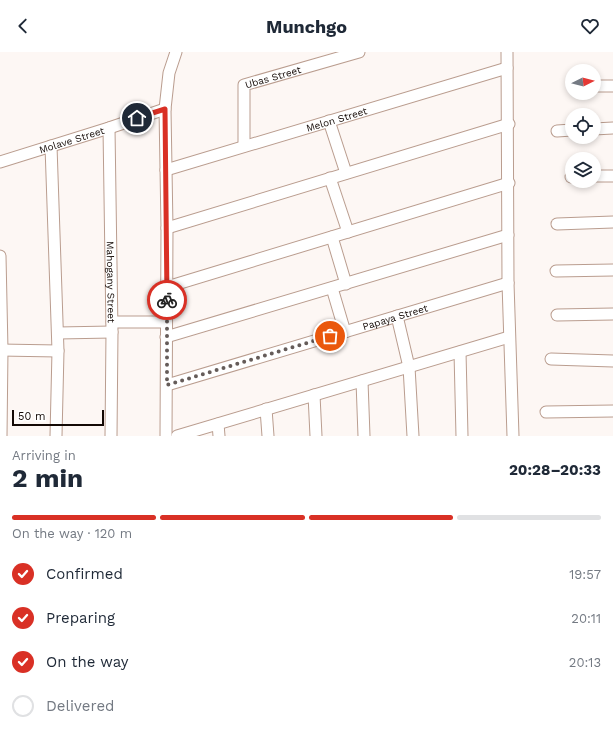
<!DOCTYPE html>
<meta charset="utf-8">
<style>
:root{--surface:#fff;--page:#f6f6f7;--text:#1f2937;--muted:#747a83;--line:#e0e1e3;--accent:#d93025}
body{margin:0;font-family:"Work Sans",sans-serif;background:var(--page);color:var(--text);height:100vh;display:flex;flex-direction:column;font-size:15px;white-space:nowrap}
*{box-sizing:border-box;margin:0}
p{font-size:13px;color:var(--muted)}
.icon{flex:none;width:22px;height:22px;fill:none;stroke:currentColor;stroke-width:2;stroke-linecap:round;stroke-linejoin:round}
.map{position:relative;height:384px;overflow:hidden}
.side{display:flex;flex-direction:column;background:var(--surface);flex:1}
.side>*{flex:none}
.needle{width:26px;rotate:84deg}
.fabs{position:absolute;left:565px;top:12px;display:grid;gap:8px}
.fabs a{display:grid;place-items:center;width:36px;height:36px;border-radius:50%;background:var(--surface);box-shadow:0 2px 6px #0003;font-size:20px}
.scale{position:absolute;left:12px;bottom:10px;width:92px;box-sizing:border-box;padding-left:4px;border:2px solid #130905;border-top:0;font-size:11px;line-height:14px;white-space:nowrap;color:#130905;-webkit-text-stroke:3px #fff;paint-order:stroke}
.pin{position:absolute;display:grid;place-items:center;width:34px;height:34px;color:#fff;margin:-17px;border:2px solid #fff;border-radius:50%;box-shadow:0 1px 4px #0007}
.courier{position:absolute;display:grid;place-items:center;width:40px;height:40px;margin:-20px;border:3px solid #d93025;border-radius:50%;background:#fff;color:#222;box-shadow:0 1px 5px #0007}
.overview em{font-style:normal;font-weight:700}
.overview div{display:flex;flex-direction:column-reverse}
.overview{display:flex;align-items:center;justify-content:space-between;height:68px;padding:0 12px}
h1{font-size:26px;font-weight:700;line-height:30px}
.bar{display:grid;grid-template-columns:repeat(4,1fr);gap:6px 4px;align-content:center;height:48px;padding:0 12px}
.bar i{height:5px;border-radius:3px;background:var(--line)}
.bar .on{background:var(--accent)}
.bar p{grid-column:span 4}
ol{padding:0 12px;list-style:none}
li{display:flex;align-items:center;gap:12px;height:44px}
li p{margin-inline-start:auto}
li .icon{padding:4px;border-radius:50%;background:var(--accent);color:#fff;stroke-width:4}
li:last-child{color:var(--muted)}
li i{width:22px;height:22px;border:2px solid var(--line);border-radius:50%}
header{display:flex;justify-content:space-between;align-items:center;height:52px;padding:0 12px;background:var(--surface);font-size:18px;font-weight:700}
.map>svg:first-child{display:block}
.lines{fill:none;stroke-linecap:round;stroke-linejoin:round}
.street-casing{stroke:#ba9d8f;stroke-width:13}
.street{stroke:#fff;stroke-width:11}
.done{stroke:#655c59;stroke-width:4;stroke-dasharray:0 7.2}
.route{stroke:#d93025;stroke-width:5}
.labels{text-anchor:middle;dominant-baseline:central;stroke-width:3.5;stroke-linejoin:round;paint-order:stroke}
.street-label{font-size:10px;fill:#130905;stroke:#fff}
</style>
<header><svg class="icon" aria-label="back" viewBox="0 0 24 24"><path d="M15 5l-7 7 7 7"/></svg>Munchgo<svg class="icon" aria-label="heart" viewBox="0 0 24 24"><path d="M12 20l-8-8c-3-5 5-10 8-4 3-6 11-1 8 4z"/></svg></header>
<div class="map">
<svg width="613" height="384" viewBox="0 0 613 384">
<rect width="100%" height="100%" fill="#fdf7f4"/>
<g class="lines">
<g class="street-casing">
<g id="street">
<path d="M 507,0 L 508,231 L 513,384"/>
<path d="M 594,34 L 613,34"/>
<path d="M 329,69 L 346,121"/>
<path id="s1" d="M 109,76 L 112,280 L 111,384"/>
<path d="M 594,77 L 613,76"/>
<path d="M 557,79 L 572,78"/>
<path d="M 51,94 L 58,299 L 56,384"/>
<path id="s2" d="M 244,94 L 244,33 L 359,0"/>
<path id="s3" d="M 0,110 L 109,76 L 165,57"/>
<path id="s4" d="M 166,118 L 507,16"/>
<path d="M 594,124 L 613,124"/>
<path d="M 571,125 L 572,125"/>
<path d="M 330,126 L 348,180"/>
<path d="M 557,172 L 613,170"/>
<path d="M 167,176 L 509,72"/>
<path d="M 332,185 L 346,232"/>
<path d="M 0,204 L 2,298 L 1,384"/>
<path d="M 556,219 L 613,218"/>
<path d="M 167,235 L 509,131"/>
<path d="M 332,236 L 345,280"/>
<path d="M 557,263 L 613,262"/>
<path d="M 397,264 L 409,315 L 413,384"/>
<path d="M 112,270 L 166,270"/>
<path d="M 58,281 L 112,280"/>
<path d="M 166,285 L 508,183"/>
<path d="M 0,298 L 58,299"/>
<path d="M 460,300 L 462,384"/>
<path d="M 551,307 L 613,309"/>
<path d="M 362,329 L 364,384"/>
<path id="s5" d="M 167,333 L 508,231"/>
<path d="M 314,343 L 316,384"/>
<path d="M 266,357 L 268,384"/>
<path d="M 546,360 L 613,359"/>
<path d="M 218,372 L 219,384"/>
<path d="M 166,384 L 167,176 L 165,57 L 169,21 L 176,0"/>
<path d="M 177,384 L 509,285"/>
</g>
</g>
<use href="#street" class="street"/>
</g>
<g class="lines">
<path class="done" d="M 167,248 L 167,333 L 330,284"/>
<path class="route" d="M 137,66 L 165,57 L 167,248"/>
</g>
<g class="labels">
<g class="street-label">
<text stroke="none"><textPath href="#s2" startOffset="91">Ubas Street</textPath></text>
<text stroke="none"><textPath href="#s4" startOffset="178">Melon Street</textPath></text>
<text stroke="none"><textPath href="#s3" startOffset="75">Molave Street</textPath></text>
<text stroke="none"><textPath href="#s1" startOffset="154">Mahogany Street</textPath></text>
<text stroke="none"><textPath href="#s5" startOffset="238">Papaya Street</textPath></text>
</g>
</g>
</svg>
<div class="fabs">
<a><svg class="needle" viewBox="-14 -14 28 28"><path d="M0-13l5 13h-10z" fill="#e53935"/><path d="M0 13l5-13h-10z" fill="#747a83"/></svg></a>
<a><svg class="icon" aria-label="locate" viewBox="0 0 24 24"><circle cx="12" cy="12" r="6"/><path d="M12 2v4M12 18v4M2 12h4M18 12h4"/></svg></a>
<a><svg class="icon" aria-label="layers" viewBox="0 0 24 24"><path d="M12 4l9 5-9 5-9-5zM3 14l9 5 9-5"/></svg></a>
</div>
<div class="scale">50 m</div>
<div class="pin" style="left:330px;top:284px;background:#ea580c"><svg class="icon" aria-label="bag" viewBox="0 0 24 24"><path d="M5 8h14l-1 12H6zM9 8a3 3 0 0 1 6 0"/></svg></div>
<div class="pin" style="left:137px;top:66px;background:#1f2937"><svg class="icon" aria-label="home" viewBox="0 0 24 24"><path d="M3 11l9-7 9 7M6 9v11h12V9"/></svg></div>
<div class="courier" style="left:167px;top:248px"><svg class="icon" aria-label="bike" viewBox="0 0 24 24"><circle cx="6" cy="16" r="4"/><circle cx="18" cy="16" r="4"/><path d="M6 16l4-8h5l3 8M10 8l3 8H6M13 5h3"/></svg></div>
</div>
<section class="side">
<div class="overview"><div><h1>2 min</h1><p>Arriving in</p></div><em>20:28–20:33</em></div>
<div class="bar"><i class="on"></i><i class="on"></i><i class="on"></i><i></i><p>On the way · 120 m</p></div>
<ol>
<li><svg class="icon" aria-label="check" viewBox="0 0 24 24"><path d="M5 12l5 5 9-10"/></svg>Confirmed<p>19:57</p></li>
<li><svg class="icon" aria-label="check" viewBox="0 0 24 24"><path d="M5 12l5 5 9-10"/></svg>Preparing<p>20:11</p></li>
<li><svg class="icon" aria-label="check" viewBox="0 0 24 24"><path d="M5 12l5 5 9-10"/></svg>On the way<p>20:13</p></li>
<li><i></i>Delivered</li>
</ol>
</section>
